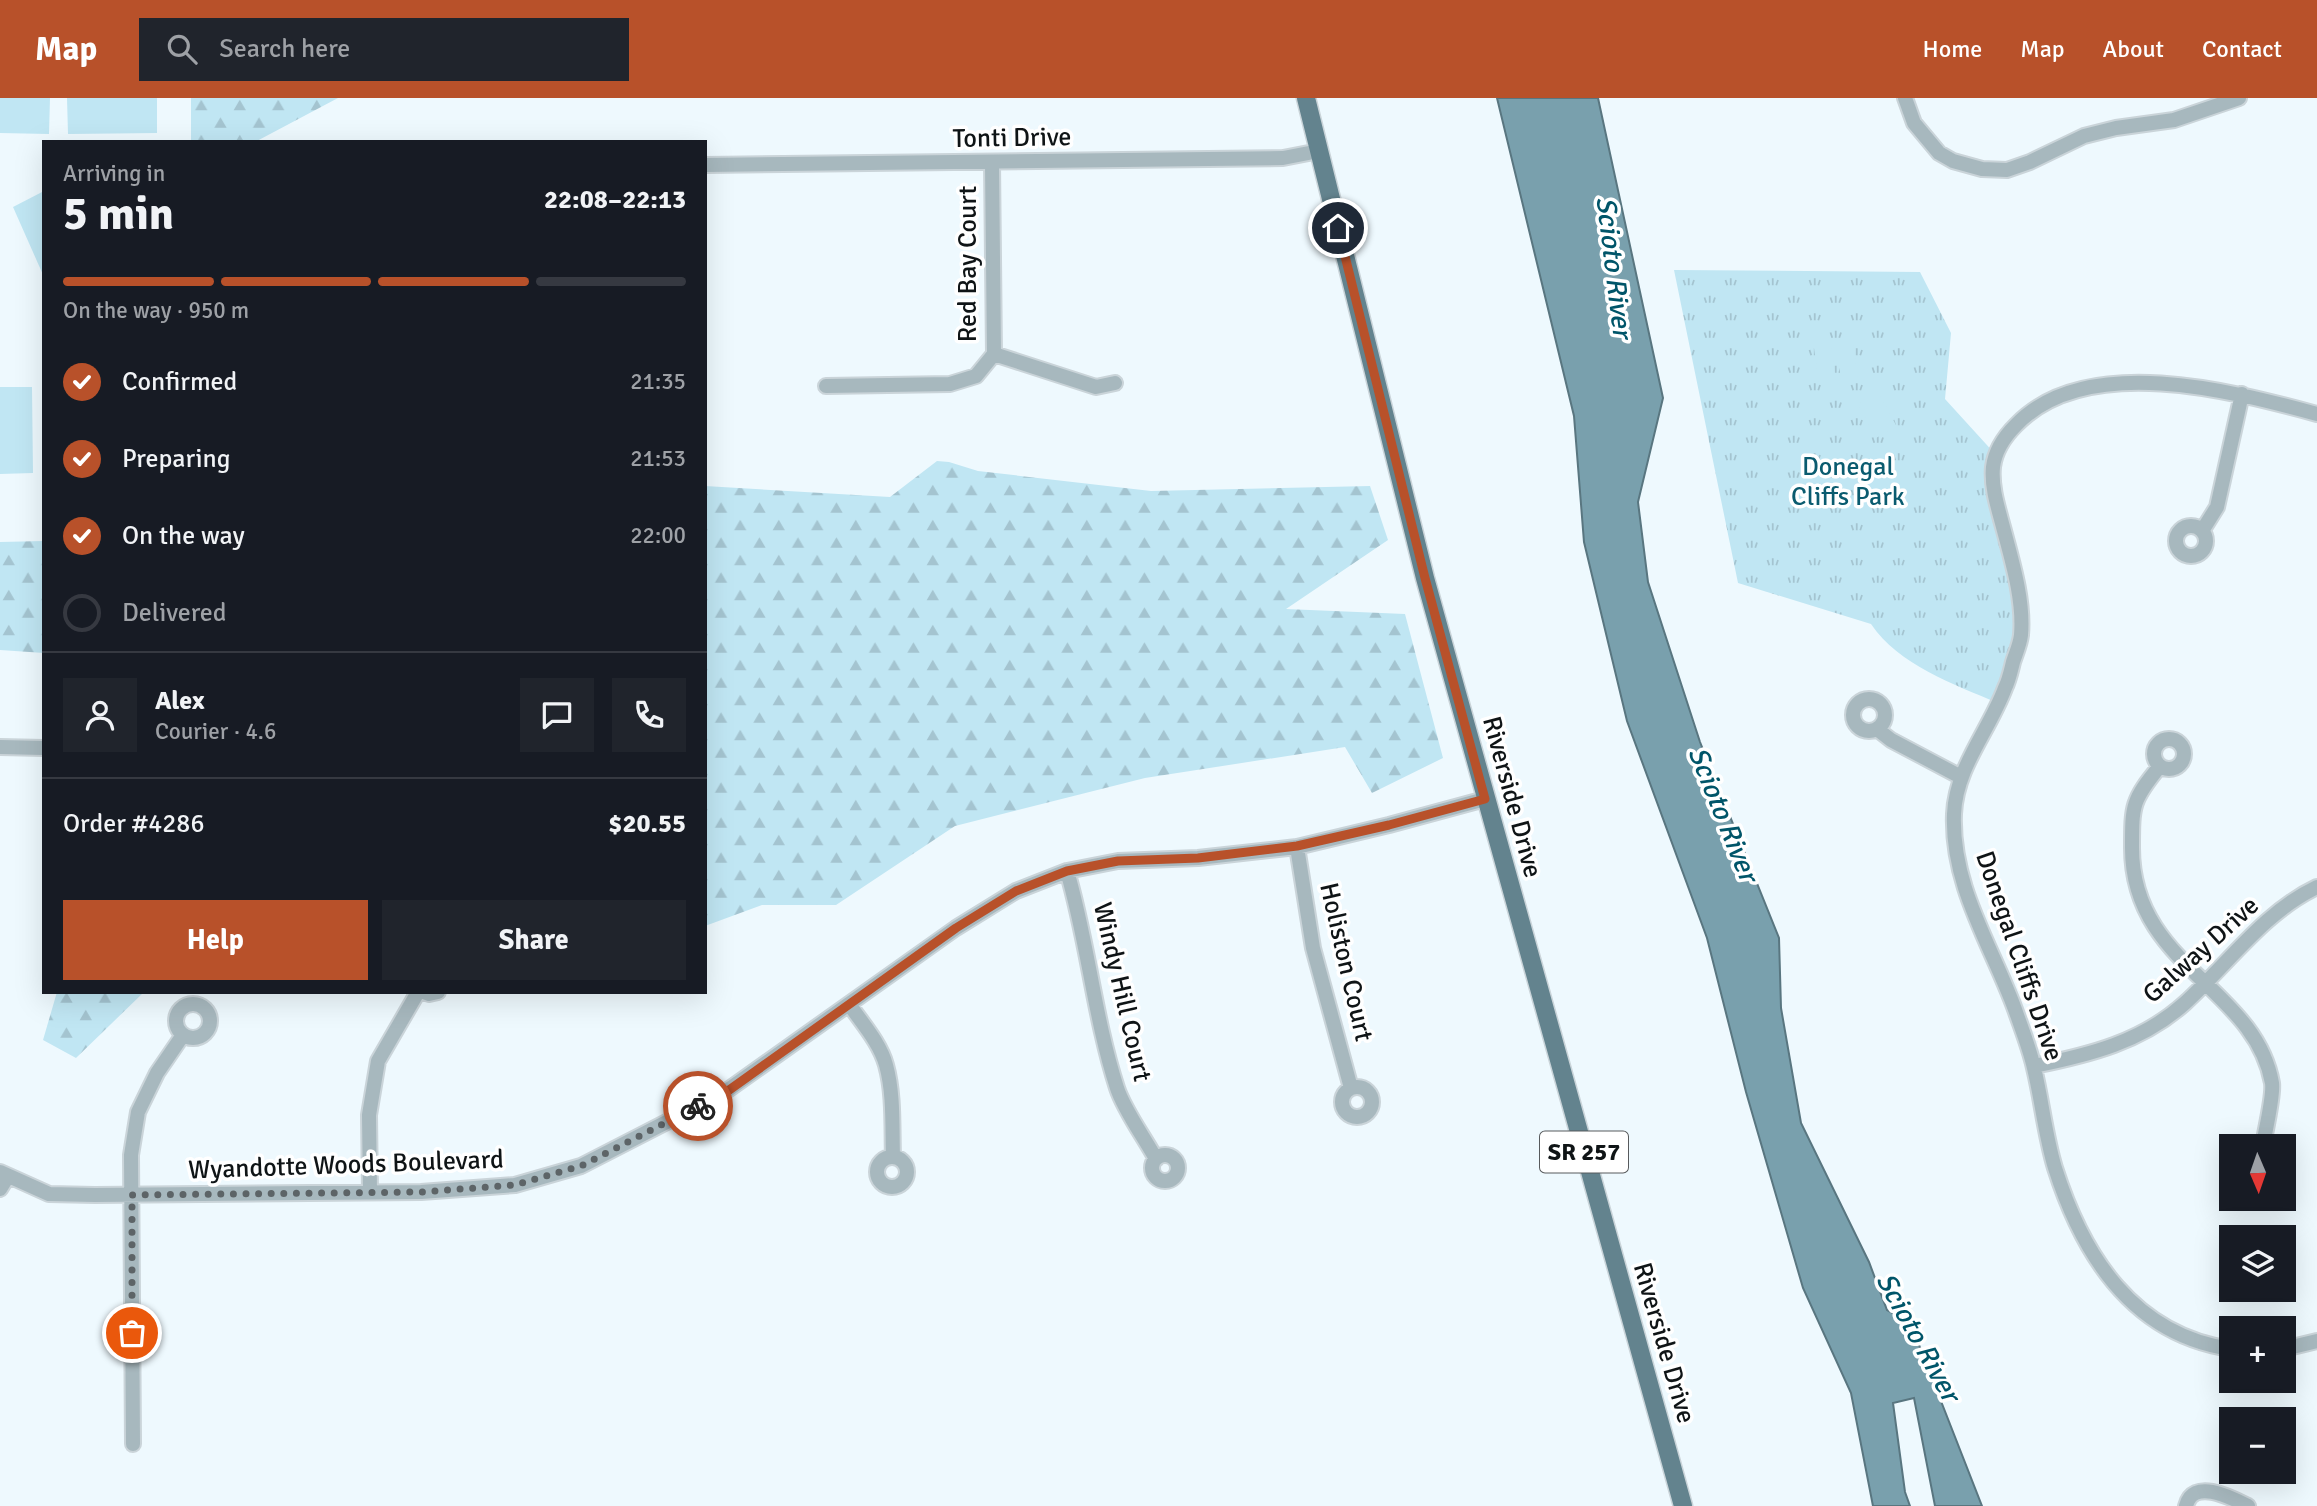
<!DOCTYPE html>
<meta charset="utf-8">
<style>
:root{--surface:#171b24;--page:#20242c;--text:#f1f3f6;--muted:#9ea1a6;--line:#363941;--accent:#b8512a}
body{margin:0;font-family:Signika,sans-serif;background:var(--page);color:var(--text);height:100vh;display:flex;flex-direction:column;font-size:26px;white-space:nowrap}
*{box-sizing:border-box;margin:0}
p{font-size:23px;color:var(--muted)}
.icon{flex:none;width:38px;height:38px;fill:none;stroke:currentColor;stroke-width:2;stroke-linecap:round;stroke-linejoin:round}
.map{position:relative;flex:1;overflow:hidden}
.details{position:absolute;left:42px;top:42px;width:665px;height:854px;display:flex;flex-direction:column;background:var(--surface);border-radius:0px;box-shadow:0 7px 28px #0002}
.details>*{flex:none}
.needle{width:46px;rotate:178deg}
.tools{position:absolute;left:2219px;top:1036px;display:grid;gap:14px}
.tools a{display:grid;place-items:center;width:77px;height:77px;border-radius:0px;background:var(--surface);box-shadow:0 7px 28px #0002;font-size:35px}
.pin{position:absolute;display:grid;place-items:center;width:60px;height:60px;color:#fff;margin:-30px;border:4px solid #fff;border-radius:50%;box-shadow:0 2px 7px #0007}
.courier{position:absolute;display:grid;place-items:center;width:70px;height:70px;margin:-35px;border:5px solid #b8512a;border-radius:50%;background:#fff;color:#222;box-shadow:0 2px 9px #0007}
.summary em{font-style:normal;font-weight:800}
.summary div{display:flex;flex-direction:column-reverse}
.summary{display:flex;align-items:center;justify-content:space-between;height:119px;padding:0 21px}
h1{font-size:46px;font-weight:800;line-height:52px}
.bar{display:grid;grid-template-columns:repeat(4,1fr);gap:10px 7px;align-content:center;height:84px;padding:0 21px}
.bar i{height:9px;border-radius:5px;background:var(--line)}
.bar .on{background:var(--accent)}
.bar p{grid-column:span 4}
.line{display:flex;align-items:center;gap:18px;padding:0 21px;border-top:2px solid var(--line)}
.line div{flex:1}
.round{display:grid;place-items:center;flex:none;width:74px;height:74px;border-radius:0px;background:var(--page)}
ol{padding:0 21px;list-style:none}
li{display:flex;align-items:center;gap:21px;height:77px}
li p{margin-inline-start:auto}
li .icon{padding:7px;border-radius:50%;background:var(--accent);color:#fff;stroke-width:4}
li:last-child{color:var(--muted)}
li i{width:38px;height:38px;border:4px solid var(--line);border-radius:50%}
.button{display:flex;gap:14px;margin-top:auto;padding:14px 21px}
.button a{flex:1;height:80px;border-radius:0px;background:var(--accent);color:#fff;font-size:28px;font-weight:800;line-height:80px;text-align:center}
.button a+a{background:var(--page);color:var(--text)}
header{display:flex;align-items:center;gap:42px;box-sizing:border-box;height:98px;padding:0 35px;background:var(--accent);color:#fff}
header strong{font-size:33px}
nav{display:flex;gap:38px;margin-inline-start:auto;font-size:24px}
.search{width:490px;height:63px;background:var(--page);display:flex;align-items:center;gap:18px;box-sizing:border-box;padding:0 24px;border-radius:0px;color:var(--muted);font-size:26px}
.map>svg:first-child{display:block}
.grass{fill:url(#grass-tufts)}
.forest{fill:url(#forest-firs)}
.pitch{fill:#c0e6f3}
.water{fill:#79a0ad;stroke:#597680;stroke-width:2}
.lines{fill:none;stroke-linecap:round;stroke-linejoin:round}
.minor-casing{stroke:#cad4d9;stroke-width:18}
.major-casing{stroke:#cad4d9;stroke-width:21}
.minor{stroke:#a7b8be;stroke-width:14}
.major{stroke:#63838e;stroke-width:18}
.done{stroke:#5d6467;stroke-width:7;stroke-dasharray:0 12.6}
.route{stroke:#b8512a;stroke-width:9}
.labels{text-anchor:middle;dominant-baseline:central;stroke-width:7;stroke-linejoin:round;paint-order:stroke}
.shield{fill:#fff;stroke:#575a5c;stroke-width:2}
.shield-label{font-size:24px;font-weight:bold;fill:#0f1416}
.street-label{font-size:26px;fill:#0f1416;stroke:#fff}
.park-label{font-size:26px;fill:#0a5b6f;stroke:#fff}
.water-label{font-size:28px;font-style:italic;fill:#005569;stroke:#fff}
</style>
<header>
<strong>Map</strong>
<div class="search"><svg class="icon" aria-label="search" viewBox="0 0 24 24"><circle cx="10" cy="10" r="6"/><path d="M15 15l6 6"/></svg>Search here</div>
<nav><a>Home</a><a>Map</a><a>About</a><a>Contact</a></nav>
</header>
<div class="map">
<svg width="2317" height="1408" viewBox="0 0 2317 1408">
<defs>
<pattern id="grass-tufts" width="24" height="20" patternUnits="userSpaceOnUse" patternTransform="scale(1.75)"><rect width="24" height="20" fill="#c0e6f3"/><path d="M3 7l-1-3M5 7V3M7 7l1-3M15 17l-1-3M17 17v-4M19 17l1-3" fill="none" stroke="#a4c4d0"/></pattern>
<pattern id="forest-firs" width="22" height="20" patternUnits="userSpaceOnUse" patternTransform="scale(1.75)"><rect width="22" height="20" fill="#c0e6f3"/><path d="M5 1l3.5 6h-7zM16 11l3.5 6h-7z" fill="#a4c4d0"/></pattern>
</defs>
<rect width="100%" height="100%" fill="#eef9fe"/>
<path class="grass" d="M 1674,172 L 1920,174 L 1951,235 L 1945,301 L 1996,357 L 1995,361 L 2021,538 L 1998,605 C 1953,586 1899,567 1871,526 L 1738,485 Z"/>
<path class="forest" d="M 191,0 L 338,0 L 255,44 L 191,44 Z
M 937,363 L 949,364 L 978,373 L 1151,393 L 1370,388 L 1388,442 L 1286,511 L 1405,516 L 1443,660 L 1372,695 L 1345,649 L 1145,680 L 955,728 L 836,807 L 762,807 L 705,828 L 705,388 L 890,399 Z
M 44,443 L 44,555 L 0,552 L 0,444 Z
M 57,894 L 144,894 L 76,960 L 43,942 Z"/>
<path class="pitch" d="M 0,0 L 50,0 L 49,36 L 0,35 Z
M 67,0 L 157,0 L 157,35 L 68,36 Z
M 44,93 L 44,179 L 13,109 Z
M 1853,245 L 1858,281 L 1841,283 L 1837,247 Z
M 1831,248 L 1836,284 L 1819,286 L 1814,250 Z
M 0,289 L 32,289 L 33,375 L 0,376 Z
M 1879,295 L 1897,329 L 1876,340 L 1858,306 Z"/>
<path class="water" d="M 1497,0 L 1598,0 L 1663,300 L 1638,404 L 1648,484 L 1700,644 L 1779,840 L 1781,910 L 1801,1025 L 1869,1164 L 1887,1212 L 1910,1224 L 1982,1408 L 1935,1408 L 1914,1300 L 1893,1305 L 1905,1394 L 1910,1408 L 1873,1408 L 1851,1295 L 1803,1190 L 1746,994 L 1707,840 L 1627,623 L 1584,444 L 1574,318 Z"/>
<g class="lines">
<g class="minor-casing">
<path id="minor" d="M 1905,0 L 1914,25 L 1939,55 L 1953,63 L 1982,71 L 2007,72 L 2030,64 L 2084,38 L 2116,30 L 2174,22 L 2239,0
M 705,67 L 1283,60 L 1319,53
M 994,256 L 1096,289 L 1115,285
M 826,288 L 950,286 L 976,278 L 994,256 L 992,65
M2176 443a15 15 0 1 1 30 0a15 15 0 1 1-30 0Z
M 2202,433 L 2217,409 L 2242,296
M1853 617a16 16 0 1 1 32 0a16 16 0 1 1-32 0Z
M 1877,631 L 1891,642 L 1961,679
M2154 656a15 15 0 1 1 30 0a15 15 0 1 1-30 0Z
M 0,649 L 44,650
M 2160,668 C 2132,702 2132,707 2132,750 C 2132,868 2255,889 2272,985 C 2274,998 2265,1033 2263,1048
M 1297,749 L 1313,850 L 1351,990
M 1067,773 C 1088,844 1094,919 1117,990 C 1124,1012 1144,1039 1156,1061
M 424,894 L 429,896 L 438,894
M 849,906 C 862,925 880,945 886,967 C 894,996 892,1029 893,1059
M176 923a17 17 0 1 1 34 0a17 17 0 1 1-34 0Z
M 2034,968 C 2089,957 2142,944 2185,905 C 2228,866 2264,814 2317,789
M1342 1004a15 15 0 1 1 30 0a15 15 0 1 1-30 0Z
M1152 1070a13 13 0 1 1 26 0a13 13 0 1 1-26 0Z
M877 1074a15 15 0 1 1 30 0a15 15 0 1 1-30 0Z
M 0,1074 L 49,1096 L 95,1097 L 421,1094 L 515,1087 L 581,1068 L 725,994 L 956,830 L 1016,793 L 1067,773 L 1118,763 L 1198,760 L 1297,749 L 1389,727 L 1485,701
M 0,1091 L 8,1078
M 370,1094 L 369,1017 L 378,963 L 418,894
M 2231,1251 C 2133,1237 2083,1158 2055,1070 C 2045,1037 2042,1003 2034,970 C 2030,952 2023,934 2017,917 C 1994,851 1951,790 1954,716 C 1956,669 1989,633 2005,590 C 2009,582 2011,572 2013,564 C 2016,555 2020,546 2021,537 C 2024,502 2012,463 2003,429 C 1998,410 1991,389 1993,369 C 1995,353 2005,338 2016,327 C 2086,254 2232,293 2317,316
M 2284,1251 L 2317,1243
M 133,1346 L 131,1057 L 138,1014 L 157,975 L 183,937
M 2186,1408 C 2193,1379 2232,1400 2248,1408"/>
</g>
<g class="major-casing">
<path id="major" d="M 1306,0 L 1425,480 L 1683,1408"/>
</g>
<use href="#minor" class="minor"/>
<use href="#major" class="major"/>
</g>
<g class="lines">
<path class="done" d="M 132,1235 L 132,1097 L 421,1094 L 515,1087 L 581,1068 L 698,1008"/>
<path class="route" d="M 698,1008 L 725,995 L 956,830 L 1016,793 L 1067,773 L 1118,763 L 1198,760 L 1297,748 L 1389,727 L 1485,701 L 1425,480 L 1338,130"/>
</g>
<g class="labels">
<rect class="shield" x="1540" y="1033.5" width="88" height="41" rx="5"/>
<g class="shield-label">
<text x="1584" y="1054">SR 257</text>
</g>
<g class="street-label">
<text transform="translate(1012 40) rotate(-1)">Tonti Drive</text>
<text transform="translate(968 166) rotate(-90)">Red Bay Court</text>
<text transform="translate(1512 699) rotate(75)">Riverside Drive</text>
<text transform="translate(2201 852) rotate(-42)">Galway Drive</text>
<text transform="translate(2019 858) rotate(71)">Donegal Cliffs Drive</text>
<text transform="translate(1346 864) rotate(77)">Holiston Court</text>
<text transform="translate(1122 894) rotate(77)">Windy Hill Court</text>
<text transform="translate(346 1067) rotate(-2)">Wyandotte Woods Boulevard</text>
<text transform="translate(1664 1245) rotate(74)">Riverside Drive</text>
</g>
<g class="park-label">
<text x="1848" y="369">Donegal<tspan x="1848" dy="30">Cliffs Park</tspan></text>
</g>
<g class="water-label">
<text transform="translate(1614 169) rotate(83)">Scioto River</text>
<text transform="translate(1723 716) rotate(68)">Scioto River</text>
<text transform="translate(1918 1239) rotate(61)">Scioto River</text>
</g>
</g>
</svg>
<div class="tools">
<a><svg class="needle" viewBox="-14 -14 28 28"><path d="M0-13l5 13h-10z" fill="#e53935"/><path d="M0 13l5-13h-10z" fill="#9ea1a6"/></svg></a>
<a><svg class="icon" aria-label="layers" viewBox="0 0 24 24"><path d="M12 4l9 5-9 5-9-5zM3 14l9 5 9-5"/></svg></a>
<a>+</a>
<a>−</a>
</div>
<div class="pin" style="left:132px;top:1235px;background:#ea580c"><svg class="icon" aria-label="bag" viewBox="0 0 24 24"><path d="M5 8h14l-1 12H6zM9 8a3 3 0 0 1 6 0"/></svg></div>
<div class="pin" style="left:1338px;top:130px;background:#1f2937"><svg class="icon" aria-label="home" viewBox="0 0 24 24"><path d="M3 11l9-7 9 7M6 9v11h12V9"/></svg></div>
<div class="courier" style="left:698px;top:1008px"><svg class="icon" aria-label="bike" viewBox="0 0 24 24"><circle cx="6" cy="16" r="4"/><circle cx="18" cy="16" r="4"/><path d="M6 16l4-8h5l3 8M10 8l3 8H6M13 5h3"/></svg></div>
<section class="details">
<div class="summary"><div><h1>5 min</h1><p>Arriving in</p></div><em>22:08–22:13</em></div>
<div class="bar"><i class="on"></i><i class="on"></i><i class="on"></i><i></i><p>On the way · 950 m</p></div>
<ol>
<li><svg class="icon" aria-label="check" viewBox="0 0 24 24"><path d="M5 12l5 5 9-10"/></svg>Confirmed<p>21:35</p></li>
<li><svg class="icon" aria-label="check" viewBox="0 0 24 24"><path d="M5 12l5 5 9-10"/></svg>Preparing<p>21:53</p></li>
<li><svg class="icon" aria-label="check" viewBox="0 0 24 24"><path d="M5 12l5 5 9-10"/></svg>On the way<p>22:00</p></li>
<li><i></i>Delivered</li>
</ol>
<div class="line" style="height:126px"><a class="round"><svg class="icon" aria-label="person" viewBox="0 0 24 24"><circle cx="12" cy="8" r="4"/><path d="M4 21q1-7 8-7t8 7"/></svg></a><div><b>Alex</b><p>Courier · 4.6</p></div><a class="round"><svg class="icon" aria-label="chat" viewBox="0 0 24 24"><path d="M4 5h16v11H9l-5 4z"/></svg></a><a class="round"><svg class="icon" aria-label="phone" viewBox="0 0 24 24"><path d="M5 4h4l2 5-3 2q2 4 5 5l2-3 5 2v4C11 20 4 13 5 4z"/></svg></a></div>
<div class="line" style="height:91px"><div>Order #4286</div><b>$20.55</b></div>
<div class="button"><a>Help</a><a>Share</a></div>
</section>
</div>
